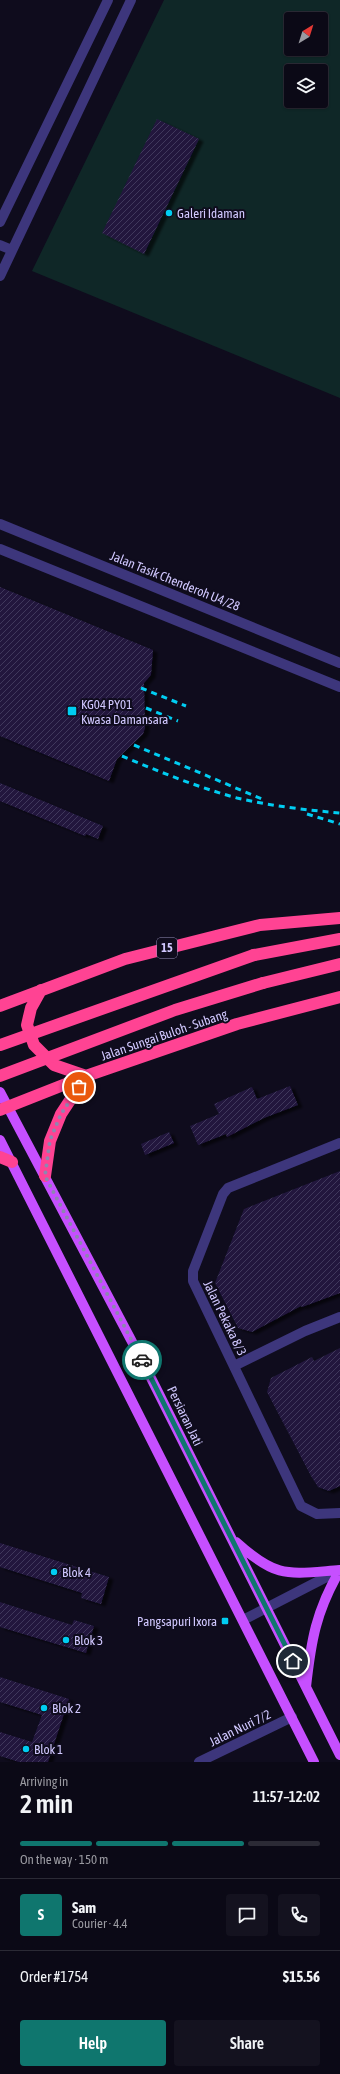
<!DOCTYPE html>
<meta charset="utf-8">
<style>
:root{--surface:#0b0916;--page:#14121f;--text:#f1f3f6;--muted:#9a9aa1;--line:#2b2a35;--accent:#0f766e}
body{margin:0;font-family:"Asap Condensed",sans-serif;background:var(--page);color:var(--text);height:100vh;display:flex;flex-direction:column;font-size:15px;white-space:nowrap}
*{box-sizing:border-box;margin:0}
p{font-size:13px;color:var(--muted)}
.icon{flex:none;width:22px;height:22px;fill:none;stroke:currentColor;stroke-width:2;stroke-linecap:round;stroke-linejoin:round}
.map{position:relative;height:1762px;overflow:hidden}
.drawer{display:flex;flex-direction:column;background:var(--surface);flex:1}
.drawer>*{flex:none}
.needle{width:26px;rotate:38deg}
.fabs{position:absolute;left:284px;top:12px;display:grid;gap:8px}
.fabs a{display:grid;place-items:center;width:44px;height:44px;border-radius:4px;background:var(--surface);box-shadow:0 1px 3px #0004,0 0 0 1px var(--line);font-size:20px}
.pin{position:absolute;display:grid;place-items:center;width:34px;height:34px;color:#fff;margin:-17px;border:2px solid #fff;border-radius:50%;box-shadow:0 1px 4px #0007}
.courier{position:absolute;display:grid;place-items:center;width:40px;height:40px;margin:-20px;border:3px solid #0f766e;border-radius:50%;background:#fff;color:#222;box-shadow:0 1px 5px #0007}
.head em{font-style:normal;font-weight:600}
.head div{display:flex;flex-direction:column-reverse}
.head{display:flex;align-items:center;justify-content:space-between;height:68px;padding:0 20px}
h1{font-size:26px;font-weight:600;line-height:30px}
.bar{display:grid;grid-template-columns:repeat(4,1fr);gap:6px 4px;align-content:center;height:48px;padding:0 20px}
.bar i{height:5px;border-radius:3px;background:var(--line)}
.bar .active{background:var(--accent)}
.bar p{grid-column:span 4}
.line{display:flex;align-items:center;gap:10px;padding:0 20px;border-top:1px solid var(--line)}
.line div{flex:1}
.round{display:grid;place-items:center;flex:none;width:42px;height:42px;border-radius:4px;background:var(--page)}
.primary-button{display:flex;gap:8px;margin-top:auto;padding:8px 20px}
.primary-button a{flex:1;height:46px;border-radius:4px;background:var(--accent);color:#fff;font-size:16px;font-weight:600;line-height:46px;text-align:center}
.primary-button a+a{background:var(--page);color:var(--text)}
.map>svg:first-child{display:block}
.green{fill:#0f2727;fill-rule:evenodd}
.building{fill:url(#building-hatch);filter:url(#shadow)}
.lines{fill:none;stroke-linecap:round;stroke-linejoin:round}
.minor{stroke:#3d367c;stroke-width:10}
.major{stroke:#c64fff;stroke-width:10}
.highway{stroke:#ff4393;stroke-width:12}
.rail{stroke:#00cdf2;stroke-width:3;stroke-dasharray:6 5;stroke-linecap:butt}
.highway-bridge{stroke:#ff4393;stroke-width:12}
.done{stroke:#8d86b0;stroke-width:4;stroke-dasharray:0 7.2}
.route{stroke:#0f766e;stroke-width:5}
.poi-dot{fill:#00cdf2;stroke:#0f0c1d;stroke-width:1.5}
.labels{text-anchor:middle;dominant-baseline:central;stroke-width:4;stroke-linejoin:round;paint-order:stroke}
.shield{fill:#0f0c1d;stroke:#9790bb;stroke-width:1}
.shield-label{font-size:12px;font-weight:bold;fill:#d1c8ff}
.poi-label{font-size:13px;fill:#d1c8ff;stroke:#0f0c1d;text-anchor:start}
.street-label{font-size:13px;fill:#d1c8ff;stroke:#0f0c1d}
</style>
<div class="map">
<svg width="340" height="1762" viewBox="0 0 340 1762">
<defs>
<pattern id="building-hatch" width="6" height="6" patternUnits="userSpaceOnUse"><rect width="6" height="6" fill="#21183e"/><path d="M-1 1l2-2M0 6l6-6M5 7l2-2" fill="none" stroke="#40385b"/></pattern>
<filter id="shadow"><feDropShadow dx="4.5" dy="2.5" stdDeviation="1" flood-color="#0009"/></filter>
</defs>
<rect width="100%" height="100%" fill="#0f0c1d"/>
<path class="green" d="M 164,0 L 340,0 L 340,398 L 32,271 ZM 291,19 L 321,19 L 321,49 L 291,49 ZM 291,71 L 321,71 L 321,101 L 291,101 Z"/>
<path class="building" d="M 157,119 L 199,139 L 144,254 L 102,233 Z
M 0,587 L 153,650 L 151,675 L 144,683 L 145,728 L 143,734 L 117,759 L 109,781 L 0,736 Z
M 0,783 L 103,826 L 98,839 L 86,834 L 85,836 L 0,801 Z
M 290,1086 L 298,1105 L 264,1118 L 227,1137 L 226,1134 L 198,1145 L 190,1126 L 219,1114 L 214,1104 L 252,1087 L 257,1099 Z
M 169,1132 L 174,1143 L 145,1155 L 141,1144 Z
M 340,1171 L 340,1293 L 302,1307 L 301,1306 L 252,1332 L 238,1328 L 215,1283 L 244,1209 Z
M 340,1348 L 340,1486 L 329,1491 L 318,1487 L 311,1476 L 267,1392 L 271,1378 L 312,1357 L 314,1361 Z
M 0,1543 L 109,1577 L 101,1604 L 81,1598 L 82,1593 L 0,1567 Z
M 0,1602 L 72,1625 L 74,1620 L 94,1626 L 86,1653 L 0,1627 Z
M 0,1677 L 69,1699 L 48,1762 L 19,1762 L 0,1756 L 0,1732 L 32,1742 L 42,1715 L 0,1702 Z"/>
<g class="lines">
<path class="minor" d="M 0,222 L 108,0
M 0,245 L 12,250
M 0,276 L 131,0
M 0,524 L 340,663
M 0,549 L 340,687
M 340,1143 L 228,1188 L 223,1194 L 193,1271 L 193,1281 L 301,1506 L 317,1514 L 340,1513
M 234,1366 L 305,1331 L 340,1317
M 243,1620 L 340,1570
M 199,1762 L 292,1717"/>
<path class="major" d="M 0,1092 L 148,1372 L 340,1755
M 0,1140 L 314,1762
M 236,1542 C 277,1579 287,1574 340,1570
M 306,1687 C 311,1641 316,1611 340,1570"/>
<path class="highway" d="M 254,955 L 340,939
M 263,983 L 340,964
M 41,990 L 31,1008 L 27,1025 L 34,1045 L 54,1065 L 86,1076
M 0,1006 L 125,959 L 260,925 L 340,918
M 0,1110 L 86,1076 L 237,1024 L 340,997
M 0,1157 L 12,1162
M 45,1176 L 50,1141 L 61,1114 L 86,1076"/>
<path class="rail" d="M 141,688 L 186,706
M 146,708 L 178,721
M 134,745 L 262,799
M 122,756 C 160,772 197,787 237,798 C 271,806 306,810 340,813
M 307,814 L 340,824"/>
<path class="highway-bridge" d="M 0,1045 L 254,955
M 0,1076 L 175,1010 L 263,983"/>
</g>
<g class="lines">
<path class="done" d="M 79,1087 L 61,1114 L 50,1140 L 45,1176 L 142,1360"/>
<path class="route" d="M 142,1360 L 293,1661"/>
</g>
<g class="poi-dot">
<circle cx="169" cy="213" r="4"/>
<rect x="67" y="706" width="10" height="10" rx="2"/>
<circle cx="54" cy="1572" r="4"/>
<rect x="221" y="1617" width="8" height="8" rx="2"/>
<circle cx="66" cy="1640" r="4"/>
<circle cx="44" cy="1708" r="4"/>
<circle cx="26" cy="1749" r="4"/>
</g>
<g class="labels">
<rect class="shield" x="157" y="938" width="20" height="20" rx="3"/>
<g class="shield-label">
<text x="167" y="948">15</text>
</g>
<g class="poi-label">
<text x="177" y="213">Galeri Idaman</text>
<text x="81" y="704">KG04 PY01<tspan x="81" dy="15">Kwasa Damansara</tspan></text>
<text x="62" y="1572">Blok 4</text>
<text x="217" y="1621" text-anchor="end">Pangsapuri Ixora</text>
<text x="74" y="1640">Blok 3</text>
<text x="52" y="1708">Blok 2</text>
<text x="34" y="1749">Blok 1</text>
</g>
<g class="street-label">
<text transform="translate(175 581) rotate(22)">Jalan Tasik Chenderoh U4/28</text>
<text transform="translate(164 1035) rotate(-19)">Jalan Sungai Buloh - Subang</text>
<text transform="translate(225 1318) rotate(64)">Jalan Pekaka 8/3</text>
<text transform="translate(185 1416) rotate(64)">Persiaran Jati</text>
<text transform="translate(240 1728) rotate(-26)">Jalan Nuri 7/2</text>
</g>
</g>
</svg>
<div class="fabs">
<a><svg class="needle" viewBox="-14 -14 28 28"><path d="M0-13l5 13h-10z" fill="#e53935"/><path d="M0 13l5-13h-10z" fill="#9a9aa1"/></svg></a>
<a><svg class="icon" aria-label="layers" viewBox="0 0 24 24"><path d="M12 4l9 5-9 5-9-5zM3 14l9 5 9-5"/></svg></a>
</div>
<div class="pin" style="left:79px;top:1087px;background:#ea580c"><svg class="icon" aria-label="bag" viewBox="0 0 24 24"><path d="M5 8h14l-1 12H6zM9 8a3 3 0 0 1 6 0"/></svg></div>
<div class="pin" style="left:293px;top:1661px;background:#1f2937"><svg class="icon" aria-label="home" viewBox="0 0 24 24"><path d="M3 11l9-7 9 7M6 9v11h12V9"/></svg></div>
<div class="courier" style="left:142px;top:1360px"><svg class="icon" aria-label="car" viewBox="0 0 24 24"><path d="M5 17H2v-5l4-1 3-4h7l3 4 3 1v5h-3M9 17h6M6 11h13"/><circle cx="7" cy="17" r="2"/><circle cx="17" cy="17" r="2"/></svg></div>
</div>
<section class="drawer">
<div class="head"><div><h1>2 min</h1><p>Arriving in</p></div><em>11:57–12:02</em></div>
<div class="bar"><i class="active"></i><i class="active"></i><i class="active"></i><i></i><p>On the way · 150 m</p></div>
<div class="line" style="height:72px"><b class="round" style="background:var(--accent);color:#fff">S</b><div><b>Sam</b><p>Courier · 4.4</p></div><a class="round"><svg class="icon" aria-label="chat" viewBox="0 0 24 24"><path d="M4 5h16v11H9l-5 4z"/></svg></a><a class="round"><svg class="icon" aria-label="phone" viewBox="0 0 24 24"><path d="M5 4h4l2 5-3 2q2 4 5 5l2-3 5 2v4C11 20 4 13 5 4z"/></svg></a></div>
<div class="line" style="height:52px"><div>Order #1754</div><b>$15.56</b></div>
<div class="primary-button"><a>Help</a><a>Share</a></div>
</section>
